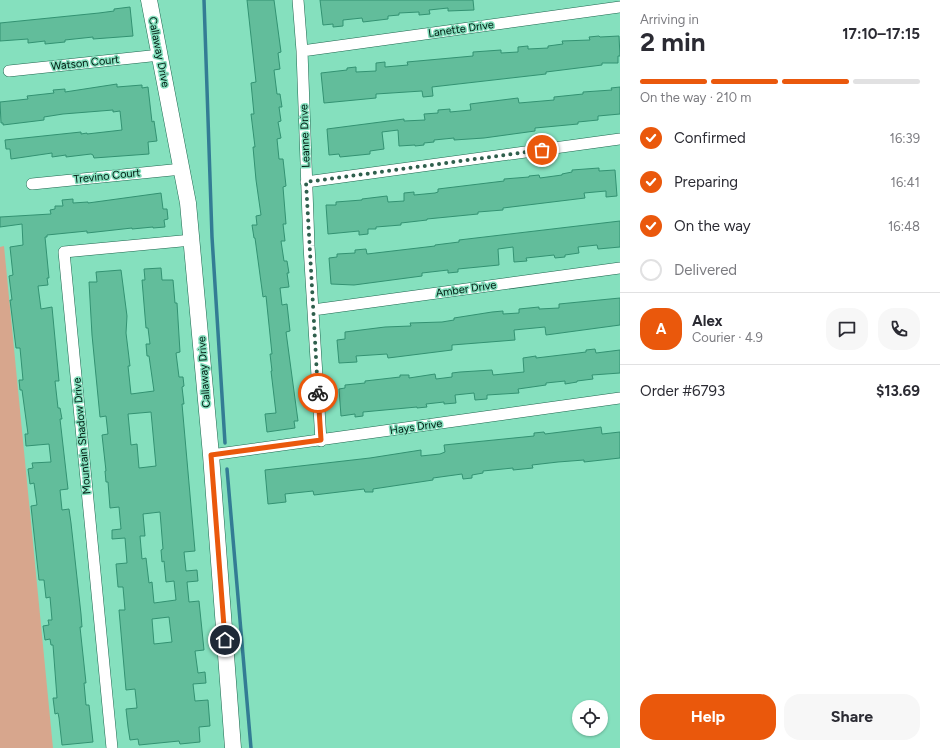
<!DOCTYPE html>
<meta charset="utf-8">
<style>
:root{--surface:#fff;--page:#f7f7f7;--text:#2b2b33;--muted:#7c7c81;--line:#e1e1e2;--accent:#ea580c}
body{margin:0;font-family:Figtree,sans-serif;background:var(--page);color:var(--text);height:100vh;display:flex;flex-direction:column;font-size:15px;white-space:nowrap}
*{box-sizing:border-box;margin:0}
p{font-size:13px;color:var(--muted)}
.icon{flex:none;width:22px;height:22px;fill:none;stroke:currentColor;stroke-width:2;stroke-linecap:round;stroke-linejoin:round}
.map{position:relative;flex:1;overflow:hidden}
.side{display:flex;flex-direction:column;background:var(--surface);width:320px}
.side>*{flex:none}
.tools{position:absolute;left:572px;top:700px;display:grid;gap:8px}
.tools a{display:grid;place-items:center;width:36px;height:36px;border-radius:50%;background:var(--surface);box-shadow:0 1px 3px #0004;font-size:20px}
.pin{position:absolute;display:grid;place-items:center;width:34px;height:34px;color:#fff;margin:-17px;border:2px solid #fff;border-radius:50%;box-shadow:0 1px 4px #0007}
.courier{position:absolute;display:grid;place-items:center;width:40px;height:40px;margin:-20px;border:3px solid #ea580c;border-radius:50%;background:#fff;color:#222;box-shadow:0 1px 5px #0007}
.overview em{font-style:normal;font-weight:700}
.overview div{display:flex;flex-direction:column-reverse}
.overview{display:flex;align-items:center;justify-content:space-between;height:68px;padding:0 20px}
h1{font-size:26px;font-weight:700;line-height:30px}
.bar{display:grid;grid-template-columns:repeat(4,1fr);gap:6px 4px;align-content:center;height:48px;padding:0 20px}
.bar i{height:5px;border-radius:3px;background:var(--line)}
.bar .selected{background:var(--accent)}
.bar p{grid-column:span 4}
.line{display:flex;align-items:center;gap:10px;padding:0 20px;border-top:1px solid var(--line)}
.line div{flex:1}
.round{display:grid;place-items:center;flex:none;width:42px;height:42px;border-radius:16px;background:var(--page)}
ol{padding:0 20px;list-style:none}
li{display:flex;align-items:center;gap:12px;height:44px}
li p{margin-inline-start:auto}
li .icon{padding:4px;border-radius:50%;background:var(--accent);color:#fff;stroke-width:4}
li:last-child{color:var(--muted)}
li i{width:22px;height:22px;border:2px solid var(--line);border-radius:50%}
.button{display:flex;gap:8px;margin-top:auto;padding:8px 20px}
.button a{flex:1;height:46px;border-radius:16px;background:var(--accent);color:#fff;font-size:16px;font-weight:700;line-height:46px;text-align:center}
.button a+a{background:var(--page);color:var(--text)}
main{display:flex;flex:1;min-height:0}
.map>svg:first-child{display:block}
.green{fill:#d7a68d}
.lines{fill:none;stroke-linecap:round;stroke-linejoin:round}
.stream{stroke:#337c94;stroke-width:3.5}
.building{fill:#62bd9b;stroke:#339272;fill-rule:evenodd}
.street-casing{stroke:#1e674f;stroke-width:12}
.secondary-casing{stroke:#1e674f;stroke-width:17}
.street{stroke:#fff;stroke-width:11}
.secondary{stroke:#fff;stroke-width:16}
.done{stroke:#2f5f4d;stroke-width:4;stroke-dasharray:0 7.2}
.route{stroke:#ea580c;stroke-width:5}
.labels{text-anchor:middle;dominant-baseline:central;stroke-width:3;stroke-linejoin:round;paint-order:stroke}
.street-label{font-size:11px;fill:#001910;stroke:#85e0be}
</style>
<main>
<div class="map">
<svg width="620" height="748" viewBox="0 0 620 748">
<rect width="100%" height="100%" fill="#85e0be"/>
<path class="green" d="M 4,246 L 53,748 L 0,748 L 0,247 Z"/>
<g class="lines">
<path class="stream" d="M 204,0 L 212,237 L 225,443
M 227,469 L 251,748"/>
</g>
<path class="building" d="M 247,0 L 274,0 L 281,52 L 278,53 L 280,69 L 274,70 L 277,94 L 280,94 L 282,107 L 279,107 L 281,121 L 278,122 L 281,138 L 277,139 L 279,159 L 283,159 L 286,186 L 283,187 L 286,224 L 283,224 L 285,241 L 281,241 L 284,261 L 287,261 L 289,273 L 287,273 L 289,287 L 280,288 L 282,305 L 287,304 L 290,331 L 286,332 L 298,421 L 294,421 L 295,428 L 267,432 L 265,414 L 276,413 L 271,371 L 272,371 L 270,354 L 272,354 L 266,296 L 263,297 L 255,238 L 254,238 L 252,225 L 257,225 L 256,216 L 261,215 L 256,180 L 253,147 L 255,147 L 251,114 L 254,114 L 251,83 L 256,82 Z
M 320,0 L 473,0 L 474,10 L 448,11 L 448,8 L 429,10 L 430,14 L 419,15 L 419,12 L 399,13 L 399,15 L 388,16 L 388,19 L 363,22 L 362,18 L 343,20 L 343,26 L 333,27 L 333,24 L 323,25 Z
M 130,7 L 133,36 L 93,39 L 93,37 L 65,40 L 65,42 L 45,44 L 45,41 L 28,43 L 28,39 L 0,41 L 0,23 L 99,13 L 114,11 L 114,9 Z
M 599,36 L 600,37 L 619,36 L 620,56 L 618,56 L 618,63 L 602,63 L 602,65 L 546,72 L 546,74 L 432,87 L 433,96 L 423,97 L 422,91 L 376,94 L 376,98 L 324,103 L 321,73 L 347,70 L 347,68 L 356,67 L 356,72 L 376,71 L 376,63 L 385,62 L 385,67 L 408,65 L 407,62 L 473,56 L 473,52 L 501,50 L 501,53 L 518,52 L 518,47 L 528,46 L 528,49 L 548,48 L 548,46 L 563,44 L 562,41 L 590,40 L 589,37 Z
M 117,84 L 117,87 L 142,85 L 142,88 L 148,87 L 152,122 L 154,121 L 157,141 L 148,142 L 149,154 L 94,158 L 93,155 L 91,154 L 66,157 L 66,155 L 52,157 L 52,153 L 11,159 L 10,149 L 6,149 L 5,140 L 81,132 L 81,134 L 87,133 L 87,134 L 122,130 L 120,111 L 113,112 L 113,110 L 63,114 L 44,117 L 44,120 L 3,125 L 3,123 L 1,123 L 0,102 L 28,99 L 27,96 L 54,93 L 53,90 L 65,89 L 65,92 Z
M 620,87 L 620,114 L 598,116 L 598,120 L 578,122 L 578,124 L 535,128 L 535,131 L 484,138 L 454,140 L 454,138 L 434,140 L 434,142 L 424,143 L 424,145 L 415,146 L 415,145 L 399,146 L 398,130 L 382,132 L 384,149 L 370,151 L 370,154 L 340,157 L 339,154 L 329,155 L 327,129 L 404,119 L 404,121 L 425,120 L 424,114 L 438,113 L 438,110 L 450,109 L 450,112 L 471,110 L 470,104 L 518,98 L 519,103 L 554,100 L 554,97 L 583,94 L 583,92 L 612,90 L 611,88 Z
M 599,168 L 599,171 L 615,170 L 617,196 L 606,197 L 606,191 L 584,193 L 585,198 L 503,208 L 503,210 L 478,212 L 478,214 L 427,219 L 427,220 L 401,223 L 401,225 L 376,227 L 376,229 L 368,229 L 368,234 L 359,235 L 359,231 L 328,234 L 326,205 L 336,205 L 336,202 L 362,200 L 362,199 L 387,196 L 388,202 L 404,201 L 404,193 L 414,192 L 414,195 L 435,193 L 438,192 L 438,189 L 504,181 L 504,179 L 529,177 L 529,176 L 539,175 L 540,178 L 562,175 L 562,174 L 572,172 L 572,170 Z
M 161,193 L 163,209 L 167,209 L 168,219 L 164,220 L 165,227 L 153,228 L 153,227 L 132,229 L 132,228 L 87,233 L 87,231 L 47,235 L 47,237 L 45,237 L 49,278 L 47,278 L 48,285 L 38,286 L 41,309 L 52,307 L 59,381 L 55,381 L 58,408 L 60,408 L 62,419 L 60,419 L 68,489 L 60,490 L 62,510 L 69,509 L 71,523 L 81,614 L 82,627 L 80,627 L 86,683 L 84,683 L 86,705 L 89,705 L 93,742 L 62,745 L 59,718 L 58,713 L 55,714 L 53,698 L 57,698 L 53,645 L 51,645 L 50,639 L 45,640 L 43,626 L 49,625 L 48,620 L 52,620 L 50,597 L 46,598 L 44,580 L 39,580 L 31,506 L 37,505 L 34,483 L 30,484 L 28,469 L 33,468 L 32,463 L 51,462 L 49,444 L 26,446 L 25,434 L 28,434 L 22,390 L 20,390 L 19,380 L 23,380 L 20,348 L 16,348 L 10,300 L 12,300 L 9,276 L 13,275 L 10,247 L 23,245 L 22,224 L 0,227 L 0,217 L 51,214 L 50,210 L 55,209 L 55,206 L 63,206 L 62,200 L 73,199 L 73,203 L 88,202 L 88,203 Z
M 620,221 L 620,247 L 598,249 L 597,245 L 578,247 L 579,253 L 565,255 L 565,257 L 555,258 L 554,255 L 526,258 L 527,261 L 514,262 L 513,247 L 498,249 L 499,265 L 458,269 L 458,272 L 448,273 L 448,270 L 422,273 L 422,276 L 354,285 L 331,284 L 329,258 L 337,257 L 337,254 L 355,253 L 355,250 L 366,249 L 367,254 L 435,246 L 435,245 L 459,242 L 459,240 Z
M 161,268 L 162,280 L 173,280 L 175,303 L 177,303 L 180,352 L 176,353 L 179,377 L 183,377 L 184,386 L 182,387 L 184,404 L 182,404 L 195,551 L 184,552 L 186,571 L 197,570 L 198,581 L 187,582 L 189,602 L 199,601 L 204,650 L 195,651 L 198,673 L 205,672 L 206,683 L 193,684 L 195,701 L 208,700 L 210,726 L 199,727 L 200,742 L 180,744 L 179,741 L 139,745 L 138,739 L 130,740 L 128,727 L 126,709 L 137,708 L 135,689 L 126,690 L 119,610 L 125,610 L 123,587 L 118,587 L 116,564 L 127,563 L 125,538 L 112,539 L 112,530 L 121,529 L 119,507 L 110,508 L 108,482 L 106,482 L 105,471 L 106,471 L 102,435 L 108,434 L 106,416 L 100,417 L 92,335 L 89,282 L 97,282 L 96,272 L 121,270 L 127,316 L 126,333 L 130,366 L 128,366 L 131,394 L 154,391 L 149,356 L 147,356 L 146,344 L 150,344 L 148,328 L 146,328 L 142,280 L 145,280 L 144,269 ZM 151,412 L 156,466 L 139,468 L 137,444 L 131,445 L 128,414 ZM 160,512 L 163,549 L 161,550 L 162,562 L 164,561 L 166,582 L 174,581 L 176,600 L 154,603 L 152,582 L 149,583 L 146,558 L 142,559 L 140,536 L 145,536 L 143,514 ZM 169,617 L 172,642 L 154,644 L 152,619 Z
M 620,298 L 620,325 L 546,335 L 545,327 L 514,330 L 515,340 L 452,345 L 452,350 L 388,358 L 387,354 L 356,356 L 357,362 L 339,363 L 337,340 L 345,339 L 345,332 L 385,327 L 411,326 L 410,323 L 442,322 L 454,320 L 454,318 L 492,312 L 503,311 L 503,314 L 519,313 L 519,309 L 539,307 L 539,309 L 559,308 L 559,304 Z
M 595,349 L 596,353 L 620,350 L 620,373 L 592,375 L 593,379 L 577,381 L 577,382 L 565,384 L 565,381 L 546,383 L 546,385 L 518,389 L 519,393 L 487,395 L 487,399 L 475,400 L 474,393 L 455,395 L 456,403 L 444,404 L 444,402 L 426,404 L 427,407 L 417,408 L 417,407 L 363,412 L 363,416 L 355,417 L 355,414 L 341,416 L 339,389 L 345,388 L 345,385 L 365,383 L 365,381 L 400,377 L 400,375 L 409,375 L 409,378 L 435,374 L 436,379 L 452,377 L 452,373 L 460,372 L 492,370 L 493,375 L 524,372 L 523,358 L 536,356 L 536,358 L 578,353 L 586,352 L 586,350 Z
M 601,427 L 602,434 L 620,432 L 620,458 L 584,462 L 584,460 L 558,462 L 532,465 L 533,468 L 513,470 L 513,468 L 483,471 L 483,473 L 472,475 L 472,478 L 463,479 L 462,474 L 433,478 L 433,480 L 373,489 L 373,492 L 365,492 L 364,489 L 314,495 L 313,491 L 285,494 L 286,502 L 268,504 L 265,470 L 370,458 L 421,450 L 421,456 L 440,454 L 445,452 L 444,445 L 534,436 L 534,433 L 544,432 L 545,434 Z"/>
<g class="lines">
<g class="street-casing">
<path id="street" d="M 298,0 L 302,51 L 309,246 L 321,441
M 302,51 L 620,7
M 9,71 L 160,55
M 306,182 L 620,139
M 32,184 L 182,169
M 313,310 L 620,268
M 211,455 L 620,398
M 112,748 L 64,252 L 192,240"/>
</g>
<g class="secondary-casing">
<path id="secondary" d="M 149,0 L 188,203 L 211,455 L 233,748"/>
</g>
<use href="#street" class="street"/>
<use href="#secondary" class="secondary"/>
</g>
<g class="lines">
<path class="done" d="M 318,393 L 306,182 L 542,150"/>
<path class="route" d="M 225,640 L 211,455 L 321,440 L 318,393"/>
</g>
<g class="labels">
<g class="street-label">
<text transform="translate(461 29) rotate(-8)">Lanette Drive</text>
<text transform="translate(159 52) rotate(79)">Callaway Drive</text>
<text transform="translate(85 63) rotate(-6)">Watson Court</text>
<text transform="translate(305 136) rotate(-92)">Leanne Drive</text>
<text transform="translate(107 176) rotate(-6)">Trevino Court</text>
<text transform="translate(466 289) rotate(-8)">Amber Drive</text>
<text transform="translate(204 372) rotate(-94)">Callaway Drive</text>
<text transform="translate(416 427) rotate(-8)">Hays Drive</text>
<text transform="translate(82 436) rotate(-95)">Mountain Shadow Drive</text>
</g>
</g>
</svg>
<div class="tools">
<a><svg class="icon" aria-label="locate" viewBox="0 0 24 24"><circle cx="12" cy="12" r="6"/><path d="M12 2v4M12 18v4M2 12h4M18 12h4"/></svg></a>
</div>
<div class="pin" style="left:542px;top:150px;background:#ea580c"><svg class="icon" aria-label="bag" viewBox="0 0 24 24"><path d="M5 8h14l-1 12H6zM9 8a3 3 0 0 1 6 0"/></svg></div>
<div class="pin" style="left:225px;top:640px;background:#1f2937"><svg class="icon" aria-label="home" viewBox="0 0 24 24"><path d="M3 11l9-7 9 7M6 9v11h12V9"/></svg></div>
<div class="courier" style="left:318px;top:393px"><svg class="icon" aria-label="bike" viewBox="0 0 24 24"><circle cx="6" cy="16" r="4"/><circle cx="18" cy="16" r="4"/><path d="M6 16l4-8h5l3 8M10 8l3 8H6M13 5h3"/></svg></div>
</div>
<section class="side">
<div class="overview"><div><h1>2 min</h1><p>Arriving in</p></div><em>17:10–17:15</em></div>
<div class="bar"><i class="selected"></i><i class="selected"></i><i class="selected"></i><i></i><p>On the way · 210 m</p></div>
<ol>
<li><svg class="icon" aria-label="check" viewBox="0 0 24 24"><path d="M5 12l5 5 9-10"/></svg>Confirmed<p>16:39</p></li>
<li><svg class="icon" aria-label="check" viewBox="0 0 24 24"><path d="M5 12l5 5 9-10"/></svg>Preparing<p>16:41</p></li>
<li><svg class="icon" aria-label="check" viewBox="0 0 24 24"><path d="M5 12l5 5 9-10"/></svg>On the way<p>16:48</p></li>
<li><i></i>Delivered</li>
</ol>
<div class="line" style="height:72px"><b class="round" style="background:var(--accent);color:#fff">A</b><div><b>Alex</b><p>Courier · 4.9</p></div><a class="round"><svg class="icon" aria-label="chat" viewBox="0 0 24 24"><path d="M4 5h16v11H9l-5 4z"/></svg></a><a class="round"><svg class="icon" aria-label="phone" viewBox="0 0 24 24"><path d="M5 4h4l2 5-3 2q2 4 5 5l2-3 5 2v4C11 20 4 13 5 4z"/></svg></a></div>
<div class="line" style="height:52px"><div>Order #6793</div><b>$13.69</b></div>
<div class="button"><a>Help</a><a>Share</a></div>
</section>
</main>
